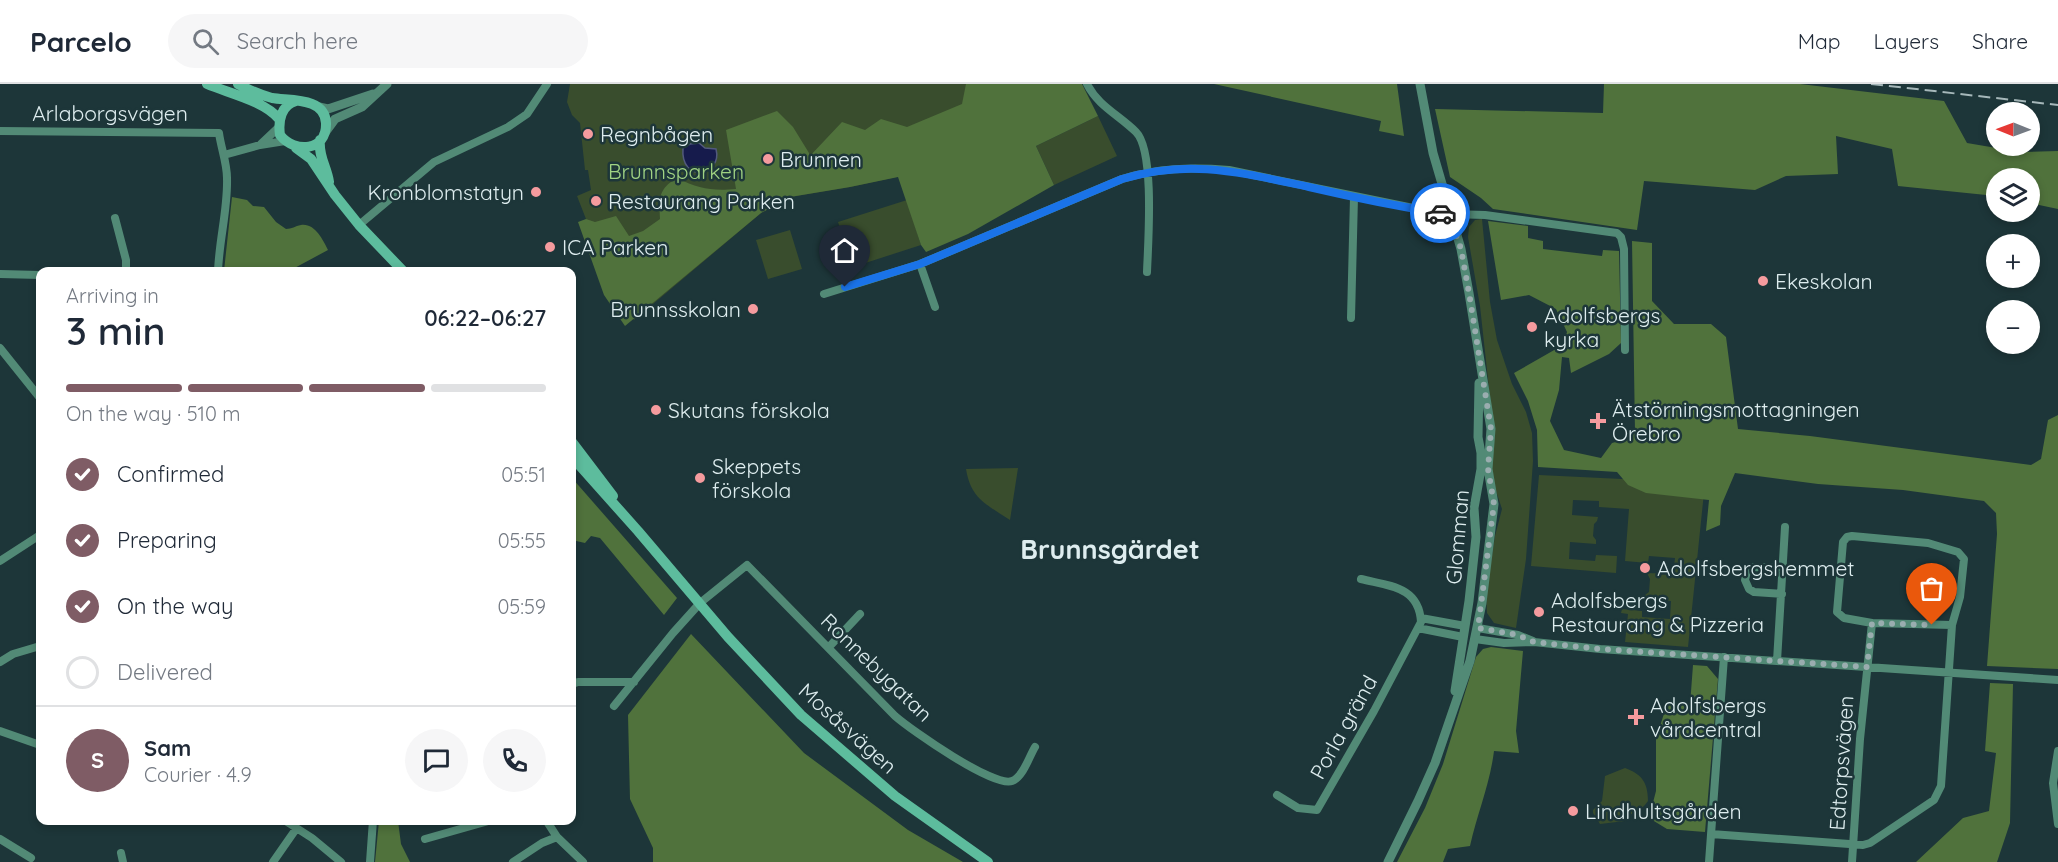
<!DOCTYPE html>
<meta charset="utf-8">
<style>
:root{--surface:#fff;--page:#f6f6f7;--text:#1f2937;--muted:#747a83;--line:#e0e1e3;--accent:#7f5c65}
body{margin:0;font-family:Quicksand,sans-serif;background:var(--page);color:var(--text);height:100vh;display:flex;flex-direction:column;font-size:22px;white-space:nowrap}
*{box-sizing:border-box;margin:0}
p{font-size:20px;color:var(--muted)}
.icon{flex:none;width:33px;height:33px;fill:none;stroke:currentColor;stroke-width:2;stroke-linecap:round;stroke-linejoin:round}
.map{position:relative;flex:1;overflow:hidden}
.details{position:absolute;left:36px;top:183px;width:540px;height:558px;display:flex;flex-direction:column;background:var(--surface);border-radius:12px;box-shadow:0 3px 9px #0003}
.details>*{flex:none}
.needle{width:39px;rotate:271deg}
.fabs{position:absolute;left:1986px;top:18px;display:grid;gap:12px}
.fabs a{display:grid;place-items:center;width:54px;height:54px;border-radius:50%;background:var(--surface);box-shadow:0 3px 9px #0003;font-size:30px}
.pin{position:absolute;display:grid;place-items:center;width:51px;height:51px;color:#fff;margin:-62px -26px;border-radius:50% 50% 50% 0;rotate:-45deg;box-shadow:0 0 6px #0007}
.pin .icon{rotate:45deg}
.courier{position:absolute;display:grid;place-items:center;width:60px;height:60px;margin:-30px;border:4px solid #1a73e8;border-radius:50%;background:#fff;color:#222;box-shadow:0 2px 8px #0007}
.headline em{font-style:normal;font-weight:600}
.headline div{display:flex;flex-direction:column-reverse}
.headline{display:flex;align-items:center;justify-content:space-between;height:102px;padding:0 30px}
h1{font-size:39px;font-weight:600;line-height:45px}
.bar{display:grid;grid-template-columns:repeat(4,1fr);gap:9px 6px;align-content:center;height:72px;padding:0 30px}
.bar i{height:8px;border-radius:4px;background:var(--line)}
.bar .current{background:var(--accent)}
.bar p{grid-column:span 4}
.line{display:flex;align-items:center;gap:15px;padding:0 30px;border-top:2px solid var(--line)}
.line div{flex:1}
.round{display:grid;place-items:center;flex:none;width:63px;height:63px;border-radius:32px;background:var(--page)}
ol{padding:0 30px;list-style:none}
li{display:flex;align-items:center;gap:18px;height:66px}
li p{margin-inline-start:auto}
li .icon{padding:6px;border-radius:50%;background:var(--accent);color:#fff;stroke-width:4}
li:last-child{color:var(--muted)}
li i{width:33px;height:33px;border:3px solid var(--line);border-radius:50%}
header{display:flex;align-items:center;gap:36px;box-sizing:border-box;height:84px;padding:0 30px;background:var(--surface);border-bottom:2px solid var(--line)}
header strong{font-size:28px}
nav{display:flex;gap:33px;margin-inline-start:auto;font-size:21px}
.search{width:420px;height:54px;background:var(--page);display:flex;align-items:center;gap:15px;box-sizing:border-box;padding:0 21px;border-radius:33px;color:var(--muted);font-size:22px}
.map>svg:first-child{display:block}
.green{fill:#394d2d}
.forest{fill:#50723c}
.water{fill:#161b4c;stroke:#525a7d;stroke-width:1.5}
.lines{fill:none;stroke-linecap:round;stroke-linejoin:round}
.minor{stroke:#528a76;stroke-width:8}
.tertiary{stroke:#528a76;stroke-width:9}
.secondary{stroke:#5dbc9d;stroke-width:10}
.rail{stroke:#a6b8ba;stroke-width:2;stroke-dasharray:12 6;stroke-linecap:butt}
.done{stroke:#9aadaf;stroke-width:6;stroke-dasharray:0 10.8}
.route{stroke:#1a73e8;stroke-width:8}
.poi-dot{fill:#f59b9e;stroke:#1d3639;stroke-width:2}
.labels{text-anchor:middle;dominant-baseline:central;stroke-width:5;stroke-linejoin:round;paint-order:stroke}
.street-label{font-size:21px;fill:#deedef;stroke:#1d3639}
.poi-label{font-size:21px;fill:#deedef;stroke:#1d3639;text-anchor:start}
.park-label{font-size:21px;fill:#a0d383;stroke:#1d3639}
.district-label{font-size:27px;font-weight:bold;fill:#deedef;stroke:#1d3639}
</style>
<header>
<strong>Parcelo</strong>
<div class="search"><svg class="icon" aria-label="search" viewBox="0 0 24 24"><circle cx="10" cy="10" r="6"/><path d="M15 15l6 6"/></svg>Search here</div>
<nav><a>Map</a><a>Layers</a><a>Share</a></nav>
</header>
<div class="map">
<svg width="2058" height="778" viewBox="0 0 2058 778">
<rect width="100%" height="100%" fill="#1d3639"/>
<path class="green" d="M 570,0 L 1053,0 L 906,91 L 850,103 L 790,113 L 761,129 L 634,236 L 586,135 L 577,112 L 591,106 L 588,86 L 585,86 L 580,39 L 572,31 L 567,18 Z
M 1098,32 L 1117,72 L 1054,101 L 1036,62 Z
M 907,116 L 921,161 L 853,183 L 838,138 Z
M 1482,135 L 1490,218 L 1497,256 L 1512,300 L 1526,328 L 1532,349 L 1533,377 L 1526,475 L 1516,544 L 1494,539 L 1487,529 L 1486,510 L 1495,452 L 1502,425 L 1491,392 L 1494,350 L 1480,222 L 1468,153 L 1469,143 L 1475,136 Z
M 790,146 L 802,185 L 768,195 L 756,156 Z
M 1018,384 L 1010,436 C 986,420 971,415 966,385 Z
M 1539,391 L 1705,399 L 1688,563 L 1625,558 L 1628,530 L 1621,529 L 1622,525 L 1642,527 L 1642,533 L 1670,535 L 1671,517 L 1644,515 L 1645,511 L 1649,508 L 1650,495 L 1647,489 L 1673,490 L 1675,474 L 1649,472 L 1648,479 L 1625,477 L 1629,425 L 1599,423 L 1599,417 L 1573,416 L 1572,431 L 1598,433 L 1597,437 L 1594,440 L 1593,452 L 1596,456 L 1596,460 L 1570,458 L 1569,475 L 1595,477 L 1596,471 L 1617,472 L 1616,489 L 1531,482 Z
M 1625,684 C 1642,690 1648,699 1648,717 C 1640,729 1630,727 1625,737 L 1600,740 L 1593,729 L 1593,726 L 1602,717 L 1605,692 Z"/>
<path class="forest" d="M 966,0 L 1082,0 L 1098,32 L 1036,62 L 1054,101 L 968,150 L 926,168 L 921,161 L 898,93 L 850,103 L 790,113 L 761,129 L 625,242 L 604,211 L 578,138 L 586,135 L 595,138 L 616,132 L 629,152 L 643,147 L 660,135 C 659,115 658,105 677,94 C 699,105 712,107 736,105 L 726,46 L 777,27 L 793,43 L 809,69 L 809,73 L 842,38 L 865,46 L 881,35 L 907,43 L 962,20 Z
M 1214,0 L 1397,0 L 1404,52 L 1379,47 L 1381,37 Z
M 1604,0 L 1800,0 L 1944,17 L 1967,59 L 2020,68 L 2058,67 L 2058,125 L 2030,119 L 2030,94 L 1996,94 L 1996,112 L 1898,102 L 1892,65 L 1836,52 L 1838,90 L 1786,92 L 1755,106 L 1644,97 L 1637,146 L 1493,125 L 1481,114 L 1450,93 L 1435,25 L 1603,29 Z
M 232,113 L 247,116 L 253,122 L 264,123 L 276,138 L 286,145 C 292,145 295,142 301,141 C 315,139 323,156 328,166 L 289,187 L 224,187 Z
M 1488,137 L 1528,142 L 1528,154 L 1543,157 L 1543,165 L 1602,172 L 1603,166 L 1619,167 L 1621,259 L 1609,270 L 1571,289 L 1569,274 L 1562,273 L 1559,306 L 1550,337 L 1564,366 L 1601,374 L 1612,359 L 1630,354 L 1635,348 L 1632,157 L 1652,159 L 1652,217 L 1674,240 L 1711,240 L 1726,253 L 1738,345 L 1810,352 L 2031,381 L 2041,375 L 2048,336 L 2058,331 L 2058,585 L 1987,582 L 1997,450 L 1996,429 L 1984,417 L 1903,406 L 1818,400 L 1735,389 L 1721,422 L 1720,441 L 1706,447 L 1709,416 L 1646,409 L 1628,401 L 1617,388 L 1538,383 L 1537,346 L 1528,317 L 1514,289 L 1563,261 L 1567,248 L 1556,225 L 1529,211 L 1501,216 Z
M 572,394 L 677,514 L 664,531 L 600,454 L 591,452 L 585,459 L 572,456 Z
M 691,550 L 804,669 L 908,746 L 963,778 L 653,778 L 653,764 L 630,715 L 628,631 Z
M 1491,563 L 1523,567 L 1516,647 L 1519,669 L 1494,667 C 1490,700 1477,730 1470,762 L 1448,765 L 1443,778 L 1397,778 L 1425,724 L 1443,680 L 1476,573 L 1483,565 Z
M 1693,581 L 1707,582 L 1718,595 L 1705,748 L 1667,745 L 1649,734 L 1656,707 L 1656,655 L 1667,620 L 1690,621 Z
M 1990,599 L 2013,600 L 2010,739 L 1997,778 L 1916,778 L 1963,734 L 1989,727 L 1996,669 L 1985,667 Z
M 379,737 L 398,737 L 401,760 L 410,778 L 375,778 Z"/>
<path class="water" d="M 699,59 L 705,64 L 716,65 C 723,92 680,100 683,64 L 690,60 Z"/>
<g class="lines">
<path class="minor" d="M 1087,0 C 1098,22 1119,31 1136,48 C 1155,67 1148,160 1147,188
M 0,47 L 219,49 C 221,64 227,79 227,94 C 228,125 219,156 218,188
M 261,60 L 279,43
M 224,71 L 260,61 L 285,57
M 115,134 L 126,176 L 126,188
M 359,141 L 434,78 L 508,43 L 527,30 L 547,0
M 920,180 L 935,223
M 0,190 L 40,191
M 824,210 L 920,180 L 1122,95 C 1158,84 1191,83 1229,86 L 1418,125 L 1449,130 L 1485,131 L 1617,149 L 1621,153 L 1624,165 L 1625,266
M 1351,234 L 1354,113
M 0,264 L 40,314
M 0,477 L 40,451
M 1782,510 L 1754,508 L 1749,505 L 1745,496 L 1747,487 L 1754,483 L 1783,484
M 1421,534 L 1465,542
M 1418,544 L 1463,553
M 1478,544 L 1518,551 L 1533,557
M 1475,555 L 1504,559 L 1534,558 L 1600,565 L 2058,596
M 829,563 L 860,530
M 1777,577 L 1785,443
M 0,578 L 13,570 L 40,562
M 572,600 L 578,598 L 634,598
M 614,622 L 673,549 L 700,519 L 747,481 L 895,632 C 911,646 994,704 1012,697 C 1023,693 1029,673 1035,663
M 0,647 L 40,661
M 2058,667 L 2053,699 L 2058,740
M 1277,711 L 1298,724 L 1317,726 L 1374,627 L 1421,538 C 1419,502 1389,502 1361,495
M 284,736 L 312,754 L 341,778
M 546,736 L 557,753 L 583,778
M 1711,750 L 1863,761 L 1870,759 L 1934,716 L 1941,702 L 1952,541
M 0,755 L 31,774
M 425,755 L 492,736
M 121,769 L 123,778
M 273,778 L 296,745
M 370,778 L 373,736
M 513,778 L 542,759 L 557,753
M 1709,778 L 1724,573
M 1852,778 L 1860,655 L 1872,539 L 1844,534 L 1837,528 L 1843,458 L 1847,453 L 1852,452 L 1928,459 L 1958,468 L 1964,475 L 1960,513 L 1952,541 L 1872,539"/>
<path class="tertiary" d="M 319,23 L 328,25 L 373,10
M 324,50 L 335,35 L 362,23 L 387,0
M 1455,607 L 1469,517 L 1476,453 L 1474,424 L 1481,385 L 1481,369 L 1478,353 L 1479,299
M 1388,778 L 1418,717 L 1435,679 L 1470,577 L 1482,519 L 1494,420 L 1488,385 L 1491,345 L 1469,209 L 1461,165 L 1433,69 L 1420,0"/>
<path class="secondary" d="M 207,0 C 228,9 265,17 279,35
M 238,0 C 249,6 260,11 272,14 C 290,17 325,13 326,39 C 327,67 295,70 280,51 C 278,37 281,21 296,17
M 320,56 C 318,72 327,83 329,98
M 296,64 L 311,75 L 335,111 L 359,141 L 404,188
M 572,358 L 613,412
M 572,373 L 638,447 L 728,553 L 801,631 L 895,712 L 988,778"/>
<path class="rail" d="M 1871,0 L 2058,21"/>
</g>
<g class="lines">
<path class="done" d="M 1440,129 L 1449,130 L 1461,165 L 1469,209 L 1491,345 L 1488,385 L 1494,420 L 1478,544 L 1518,551 L 1534,558 L 1600,565 L 1867,583 L 1872,539 L 1932,541"/>
<path class="route" d="M 845,203 L 920,180 L 1122,95 C 1190,74 1242,89 1309,103 C 1352,113 1396,122 1440,129"/>
</g>
<g class="poi-dot">
<circle cx="588" cy="50" r="6"/>
<circle cx="768" cy="75" r="6"/>
<circle cx="536" cy="108" r="6"/>
<circle cx="596" cy="117" r="6"/>
<circle cx="550" cy="163" r="6"/>
<circle cx="1763" cy="197" r="6"/>
<circle cx="753" cy="225" r="6"/>
<circle cx="1532" cy="243" r="6"/>
<circle cx="656" cy="326" r="6"/>
<path d="M1595 328h6v6h6v6h-6v6h-6v-6h-6v-6h6z"/>
<circle cx="700" cy="394" r="6"/>
<circle cx="1645" cy="484" r="6"/>
<circle cx="1539" cy="528" r="6"/>
<path d="M1633 624h6v6h6v6h-6v6h-6v-6h-6v-6h6z"/>
<circle cx="1573" cy="727" r="6"/>
</g>
<g class="labels">
<g class="street-label">
<text x="110" y="29">Arlaborgsvägen</text>
<text transform="translate(1457 453) rotate(-85)">Glomman</text>
<text transform="translate(877 583) rotate(44)">Ronnebygatan</text>
<text transform="translate(1343 643) rotate(-61)">Porla gränd</text>
<text transform="translate(848 644) rotate(42)">Mosåsvägen</text>
<text transform="translate(1841 679) rotate(-86)">Edtorpsvägen</text>
</g>
<g class="poi-label">
<text x="600" y="50">Regnbågen</text>
<text x="780" y="75">Brunnen</text>
<text x="524" y="108" text-anchor="end">Kronblomstatyn</text>
<text x="608" y="117">Restaurang Parken</text>
<text x="562" y="163">ICA Parken</text>
<text x="1775" y="197">Ekeskolan</text>
<text x="741" y="225" text-anchor="end">Brunnsskolan</text>
<text x="1544" y="231">Adolfsbergs<tspan x="1544" dy="24">kyrka</tspan></text>
<text x="1612" y="325">Ätstörningsmottagningen<tspan x="1612" dy="24">Örebro</tspan></text>
<text x="668" y="326">Skutans förskola</text>
<text x="712" y="382">Skeppets<tspan x="712" dy="24">förskola</tspan></text>
<text x="1657" y="484">Adolfsbergshemmet</text>
<text x="1551" y="516">Adolfsbergs<tspan x="1551" dy="24">Restaurang &amp; Pizzeria</tspan></text>
<text x="1650" y="621">Adolfsbergs<tspan x="1650" dy="24">vårdcentral</tspan></text>
<text x="1585" y="727">Lindhultsgården</text>
</g>
<g class="park-label">
<text x="676" y="87">Brunnsparken</text>
</g>
<g class="district-label">
<text x="1110" y="465">Brunnsgärdet</text>
</g>
</g>
</svg>
<div class="fabs">
<a><svg class="needle" viewBox="-14 -14 28 28"><path d="M0-13l5 13h-10z" fill="#e53935"/><path d="M0 13l5-13h-10z" fill="#747a83"/></svg></a>
<a><svg class="icon" aria-label="layers" viewBox="0 0 24 24"><path d="M12 4l9 5-9 5-9-5zM3 14l9 5 9-5"/></svg></a>
<a>+</a>
<a>−</a>
</div>
<div class="pin" style="left:1932px;top:541px;background:#ea580c"><svg class="icon" aria-label="bag" viewBox="0 0 24 24"><path d="M5 8h14l-1 12H6zM9 8a3 3 0 0 1 6 0"/></svg></div>
<div class="pin" style="left:845px;top:203px;background:#1f2937"><svg class="icon" aria-label="home" viewBox="0 0 24 24"><path d="M3 11l9-7 9 7M6 9v11h12V9"/></svg></div>
<div class="courier" style="left:1440px;top:129px"><svg class="icon" aria-label="car" viewBox="0 0 24 24"><path d="M5 17H2v-5l4-1 3-4h7l3 4 3 1v5h-3M9 17h6M6 11h13"/><circle cx="7" cy="17" r="2"/><circle cx="17" cy="17" r="2"/></svg></div>
<section class="details">
<div class="headline"><div><h1>3 min</h1><p>Arriving in</p></div><em>06:22–06:27</em></div>
<div class="bar"><i class="current"></i><i class="current"></i><i class="current"></i><i></i><p>On the way · 510 m</p></div>
<ol>
<li><svg class="icon" aria-label="check" viewBox="0 0 24 24"><path d="M5 12l5 5 9-10"/></svg>Confirmed<p>05:51</p></li>
<li><svg class="icon" aria-label="check" viewBox="0 0 24 24"><path d="M5 12l5 5 9-10"/></svg>Preparing<p>05:55</p></li>
<li><svg class="icon" aria-label="check" viewBox="0 0 24 24"><path d="M5 12l5 5 9-10"/></svg>On the way<p>05:59</p></li>
<li><i></i>Delivered</li>
</ol>
<div class="line" style="height:108px"><b class="round" style="background:var(--accent);color:#fff">S</b><div><b>Sam</b><p>Courier · 4.9</p></div><a class="round"><svg class="icon" aria-label="chat" viewBox="0 0 24 24"><path d="M4 5h16v11H9l-5 4z"/></svg></a><a class="round"><svg class="icon" aria-label="phone" viewBox="0 0 24 24"><path d="M5 4h4l2 5-3 2q2 4 5 5l2-3 5 2v4C11 20 4 13 5 4z"/></svg></a></div>
</section>
</div>
